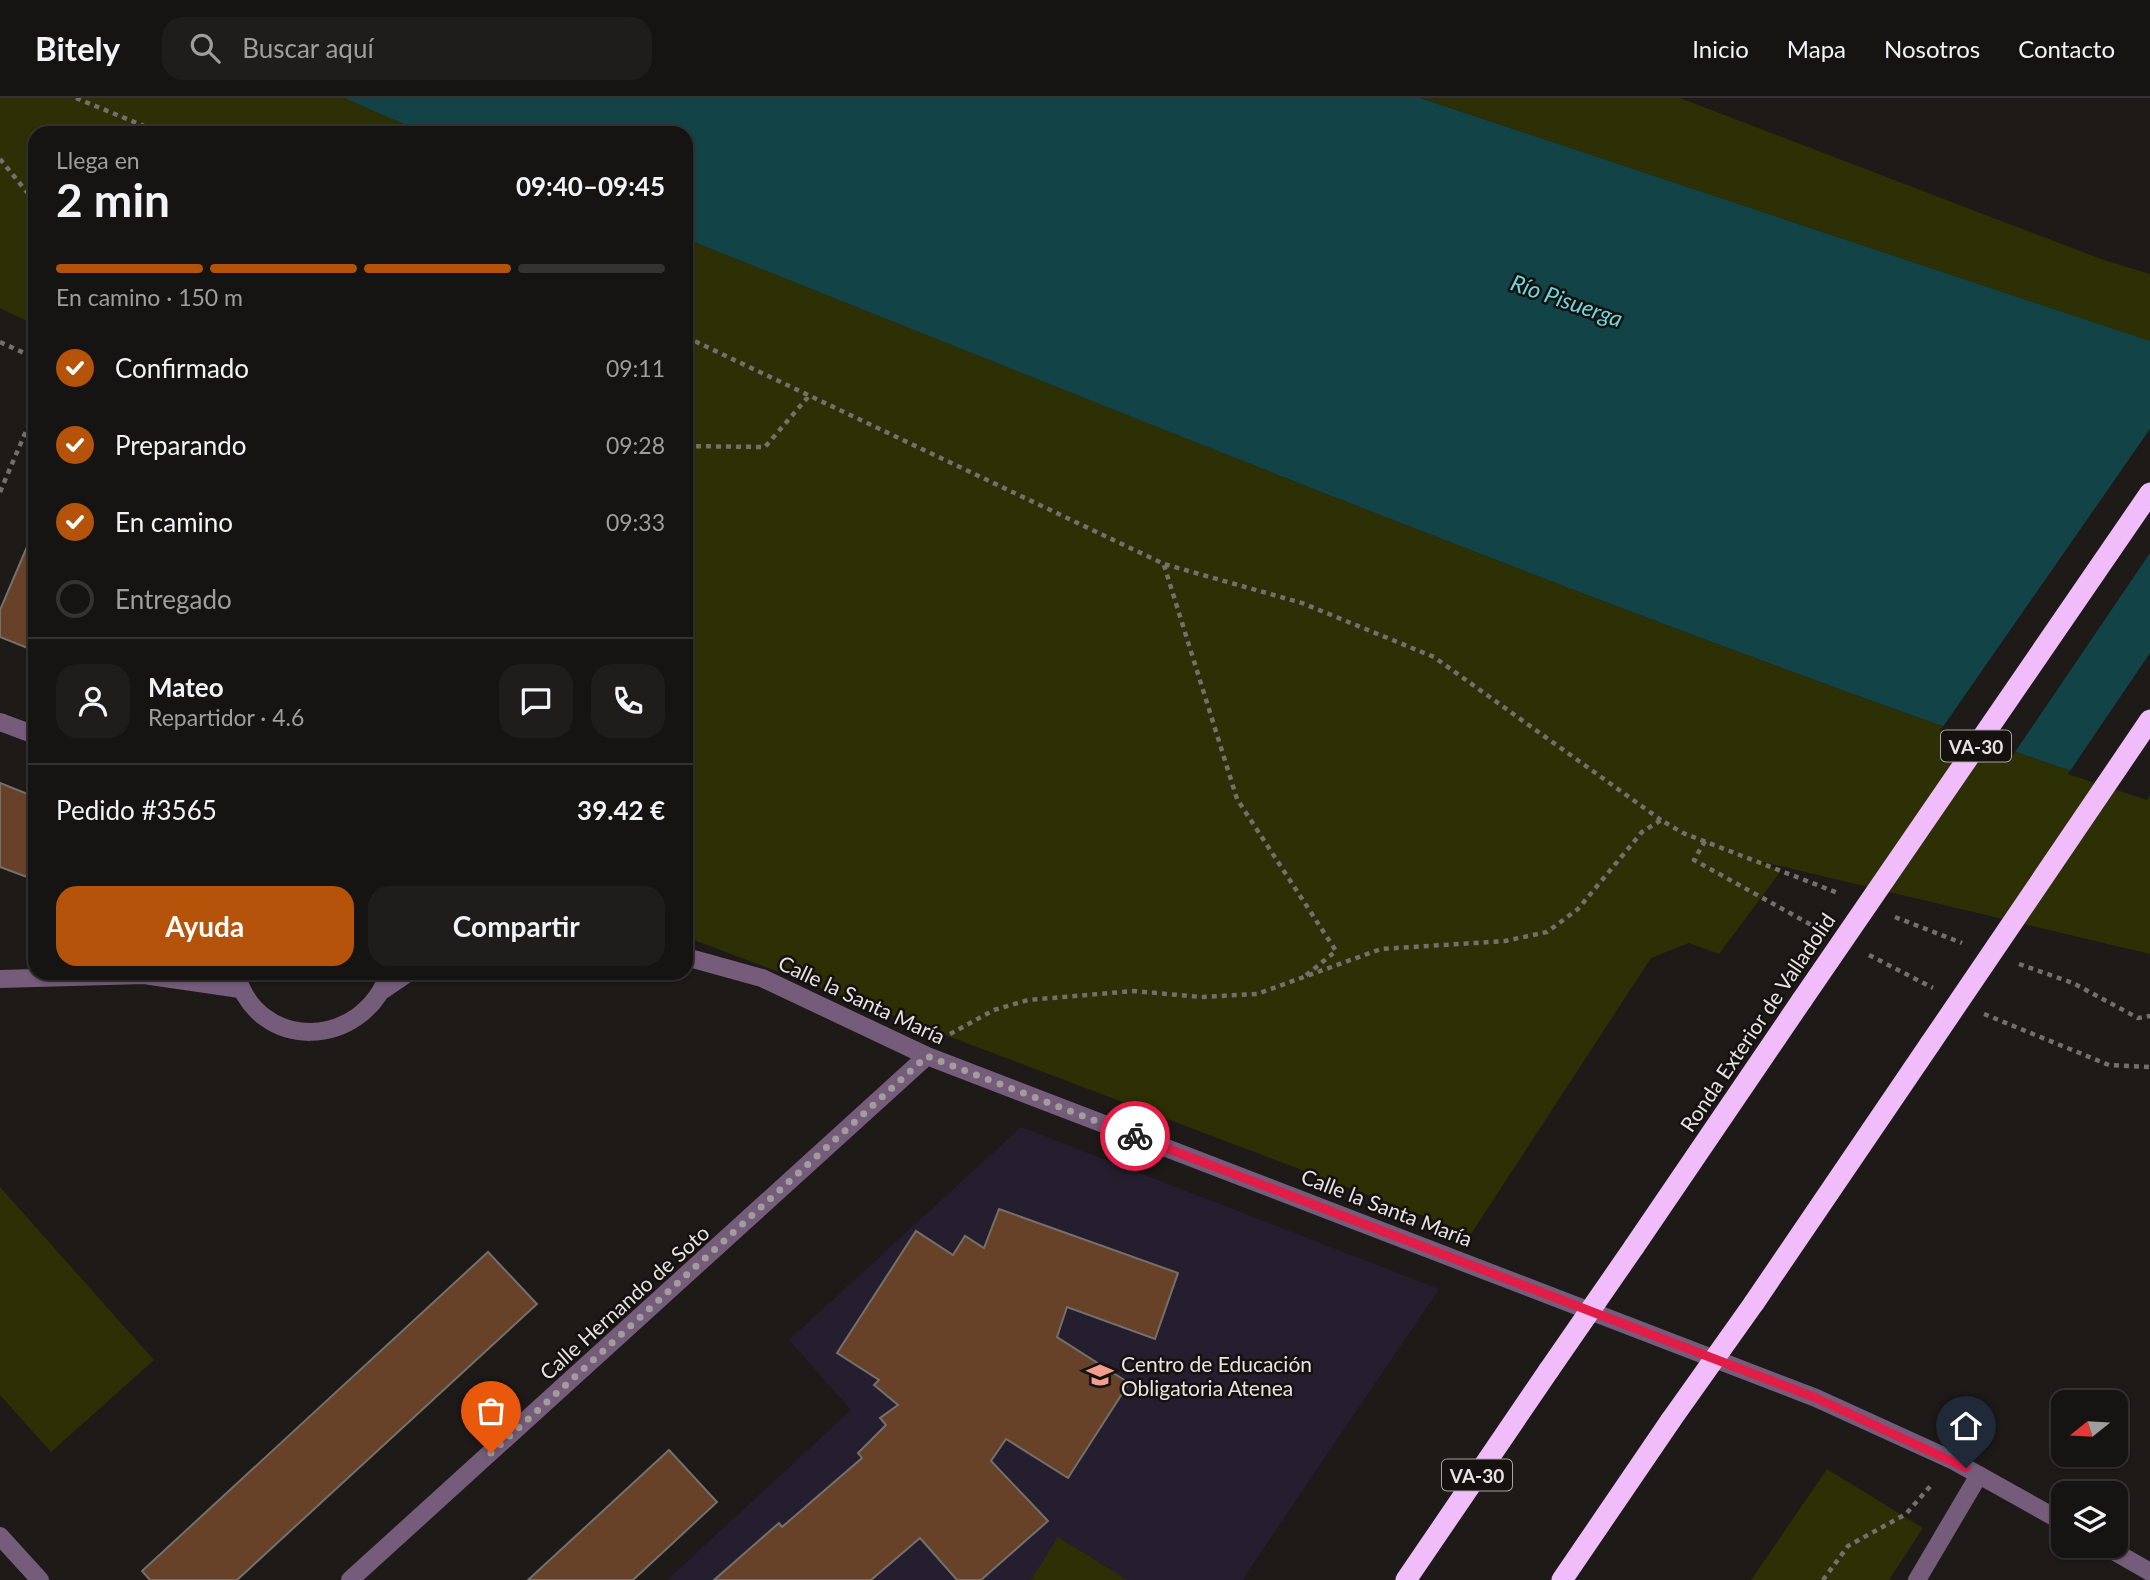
<!DOCTYPE html>
<html lang="es">
<meta charset="utf-8">
<style>
:root{--surface:#161412;--page:#1f1d1b;--text:#f1f3f6;--muted:#9e9e9f;--line:#353332;--accent:#b45309}
body{margin:0;font-family:Lato,sans-serif;background:var(--page);color:var(--text);height:100vh;display:flex;flex-direction:column;font-size:26px;white-space:nowrap}
*{box-sizing:border-box;margin:0}
p{font-size:23px;color:var(--muted)}
.icon{flex:none;width:38px;height:38px;fill:none;stroke:currentColor;stroke-width:2;stroke-linecap:round;stroke-linejoin:round}
.map{position:relative;flex:1;overflow:hidden}
.details{position:absolute;left:28px;top:28px;width:665px;height:854px;display:flex;flex-direction:column;background:var(--surface);border-radius:21px;box-shadow:0 2px 5px #0004,0 0 0 2px var(--line)}
.details>*{flex:none}
.needle{width:46px;rotate:252deg}
.fabs{position:absolute;left:2051px;top:1292px;display:grid;gap:14px}
.fabs a{display:grid;place-items:center;width:77px;height:77px;border-radius:14px;background:var(--surface);box-shadow:0 2px 5px #0004,0 0 0 2px var(--line);font-size:35px}
.pin{position:absolute;display:grid;place-items:center;width:60px;height:60px;color:#fff;margin:-72px -30px;border-radius:50% 50% 50% 0;rotate:-45deg;box-shadow:0 0 7px #0007}
.pin .icon{rotate:45deg}
.courier{position:absolute;display:grid;place-items:center;width:70px;height:70px;margin:-35px;border:5px solid #e11d48;border-radius:50%;background:#fff;color:#222;box-shadow:0 2px 9px #0007}
.summary em{font-style:normal;font-weight:700}
.summary div{display:flex;flex-direction:column-reverse}
.summary{display:flex;align-items:center;justify-content:space-between;height:119px;padding:0 28px}
h1{font-size:46px;font-weight:700;line-height:52px}
.bar{display:grid;grid-template-columns:repeat(4,1fr);gap:10px 7px;align-content:center;height:84px;padding:0 28px}
.bar i{height:9px;border-radius:5px;background:var(--line)}
.bar .on{background:var(--accent)}
.bar p{grid-column:span 4}
.line{display:flex;align-items:center;gap:18px;padding:0 28px;border-top:2px solid var(--line)}
.line div{flex:1}
.round{display:grid;place-items:center;flex:none;width:74px;height:74px;border-radius:21px;background:var(--page)}
ol{padding:0 28px;list-style:none}
li{display:flex;align-items:center;gap:21px;height:77px}
li p{margin-inline-start:auto}
li .icon{padding:7px;border-radius:50%;background:var(--accent);color:#fff;stroke-width:4}
li:last-child{color:var(--muted)}
li i{width:38px;height:38px;border:4px solid var(--line);border-radius:50%}
.action{display:flex;gap:14px;margin-top:auto;padding:14px 28px}
.action a{flex:1;height:80px;border-radius:21px;background:var(--accent);color:#fff;font-size:28px;font-weight:700;line-height:80px;text-align:center}
.action a+a{background:var(--page);color:var(--text)}
header{display:flex;align-items:center;gap:42px;box-sizing:border-box;height:98px;padding:0 35px;background:var(--surface);border-bottom:2px solid var(--line)}
header strong{font-size:33px}
nav{display:flex;gap:38px;margin-inline-start:auto;font-size:24px}
.search{width:490px;height:63px;background:var(--page);display:flex;align-items:center;gap:18px;box-sizing:border-box;padding:0 24px;border-radius:21px;color:var(--muted);font-size:26px}
.map>svg:first-child{display:block}
.education{fill:#251e2e}
.green{fill:#2d2f04}
.water{fill:#124347}
.pier{fill:#1d1a18}
.building{fill:#674228;stroke:#74706d;stroke-width:2}
.lines{fill:none;stroke-linecap:round;stroke-linejoin:round}
.path{stroke:#726f6d;stroke-width:4.5;stroke-dasharray:5 5;stroke-linecap:butt}
.street{stroke:#755c7a;stroke-width:18}
.highway{stroke:#f0bdfa;stroke-width:21}
.highway-bridge{stroke:#f0bdfa;stroke-width:21}
.done{stroke:#a09d9b;stroke-width:7;stroke-dasharray:0 12.6}
.route{stroke:#e11d48;stroke-width:9}
.labels{text-anchor:middle;dominant-baseline:central;stroke-width:5;stroke-linejoin:round;paint-order:stroke}
.shield{fill:#14110f;stroke:#a7a4a3;stroke-width:2}
.shield-label{font-size:19px;font-weight:bold;fill:#e6e3e2}
.street-label{font-size:21px;fill:#e6e3e2;stroke:#14110f}
.poi-label{font-size:21px;fill:#e6e3e2;stroke:#14110f;text-anchor:start}
.water-label{font-size:23px;font-style:italic;fill:#71d5dd;stroke:#14110f}
</style>
<header>
<strong>Bitely</strong>
<div class="search"><svg class="icon" aria-label="search" viewBox="0 0 24 24"><circle cx="10" cy="10" r="6"/><path d="M15 15l6 6"/></svg>Buscar aquí</div>
<nav><a>Inicio</a><a>Mapa</a><a>Nosotros</a><a>Contacto</a></nav>
</header>
<div class="map">
<svg width="2150" height="1482" viewBox="0 0 2150 1482">
<rect width="100%" height="100%" fill="#1d1a18"/>
<path class="education" d="M 1021,1029 L 1439,1191 L 1242,1482 L 667,1482 L 851,1312 L 789,1242 Z"/>
<path class="green" d="M 0,0 L 344,0 L 424,35 L 35,35 L 35,227 L 0,210 Z
M 1420,0 L 1680,0 L 2101,161 L 2150,176 L 2150,243 Z
M 686,141 C 1171,334 1655,533 2150,700 L 2150,856 L 1755,762 L 1781,773 L 1719,856 L 1689,845 L 1651,860 L 1471,1136 L 686,839 Z
M 0,1089 L 154,1262 L 51,1354 L 0,1297 Z
M 1827,1371 L 1923,1430 L 1889,1482 L 1751,1482 Z
M 1058,1439 L 1127,1482 L 1031,1482 Z"/>
<path class="water" d="M 344,0 L 1420,0 L 2150,243 L 2150,700 C 1655,533 1171,334 686,141 L 686,35 L 424,35 Z"/>
<path class="pier" d="M 2150,331 L 2150,455 L 2013,657 L 1940,633 Z
M 2150,555 L 2150,698 L 2147,702 L 2068,676 Z"/>
<path class="building" d="M 35,430 L 35,553 L 0,539 L 0,512 Z
M 0,685 L 35,699 L 35,782 L 0,769 Z
M 999,1111 L 1178,1175 L 1155,1241 L 1067,1209 L 1057,1239 L 1129,1285 L 1068,1380 L 1006,1341 L 991,1363 L 1048,1423 L 981,1482 L 957,1482 L 920,1440 L 871,1482 L 714,1482 L 779,1425 L 782,1429 L 862,1360 L 858,1355 L 886,1327 L 880,1320 L 898,1307 L 874,1287 L 879,1282 L 837,1255 L 916,1133 L 953,1157 L 965,1138 L 984,1150 Z
M 488,1154 L 537,1206 L 237,1482 L 150,1482 L 142,1473 Z
M 669,1352 L 717,1404 L 633,1482 L 528,1482 Z"/>
<g class="lines">
<path class="path" d="M 76,0 L 161,35
M 0,61 L 35,104
M 686,239 L 1164,466 L 1302,505 L 1434,559 L 1661,722
M 0,244 L 35,260
M 686,348 L 765,349 L 808,299
M 0,394 L 35,312
M 1164,467 L 1237,701 L 1336,853 L 1305,878
M 1705,743 L 1694,762 L 1815,829
M 1895,819 L 1962,845
M 1869,857 L 1933,890
M 2019,866 L 2073,885 L 2138,920 L 2150,918
M 1984,916 L 2109,967 L 2150,969
M 950,936 L 994,912 L 1028,902 L 1134,893 L 1201,899 L 1257,896 L 1381,851 L 1505,843 L 1547,834 L 1578,811 L 1642,734 L 1661,722 L 1683,735 L 1838,795
M 1823,1482 L 1848,1448 L 1906,1416 L 1933,1385"/>
<path class="street" d="M 0,624 L 35,637
M 686,859 L 762,880 L 927,958 L 1816,1300 L 1952,1362 L 2063,1424
M 236,875 C 257,955 363,952 389,875
M 0,881 L 144,877 L 240,891
M 383,892 L 408,875
M 0,1438 L 40,1482
M 2103,1447 L 2150,1474
M 350,1482 L 927,958
M 1917,1482 L 1979,1377"/>
<path class="highway" d="M 1634,1149 L 1802,902
M 1754,1205 L 1930,946
M 1406,1482 L 1549,1272
M 1562,1482 L 1671,1322"/>
<path class="highway-bridge" d="M 1802,902 L 2150,395
M 1930,946 L 2150,622
M 1549,1272 L 1634,1149
M 1671,1322 L 1754,1205"/>
</g>
<g class="lines">
<path class="done" d="M 491,1355 L 927,958 L 1135,1038"/>
<path class="route" d="M 1135,1038 L 1816,1300 L 1966,1370"/>
</g>
<defs>
<g id="school-bare" transform="scale(2.1)"><path d="M0-5L7-2L0 1L-7-2ZM-4 1L0 2.5L4 1V4Q0 6-4 4Z" fill="#f49d8d" stroke="#14110f" stroke-width="2.5" paint-order="stroke"/></g>
</defs>
<g fill-rule="evenodd">
<use href="#school-bare" x="1100" y="1277"/>
</g>
<g class="labels">
<g class="shield">
<rect x="1941" y="632.5" width="70" height="31" rx="5"/>
<rect x="1442" y="1361.5" width="70" height="31" rx="5"/>
</g>
<g class="shield-label">
<text x="1976" y="648">VA-30</text>
<text x="1477" y="1377">VA-30</text>
</g>
<g class="street-label">
<text transform="translate(862 901) rotate(25)">Calle la Santa María</text>
<text transform="translate(1757 924) rotate(-56)">Ronda Exterior de Valladolid</text>
<text transform="translate(1387 1109) rotate(21)">Calle la Santa María</text>
<text transform="translate(624 1204) rotate(-42)">Calle Hernando de Soto</text>
</g>
<g class="poi-label">
<text x="1121" y="1265">Centro de Educación<tspan x="1121" dy="24">Obligatoria Atenea</tspan></text>
</g>
<g class="water-label">
<text transform="translate(1567 202) rotate(19)">Río Pisuerga</text>
</g>
</g>
</svg>
<div class="fabs">
<a><svg class="needle" viewBox="-14 -14 28 28"><path d="M0-13l5 13h-10z" fill="#e53935"/><path d="M0 13l5-13h-10z" fill="#9e9e9f"/></svg></a>
<a><svg class="icon" aria-label="layers" viewBox="0 0 24 24"><path d="M12 4l9 5-9 5-9-5zM3 14l9 5 9-5"/></svg></a>
</div>
<div class="pin" style="left:491px;top:1355px;background:#ea580c"><svg class="icon" aria-label="bag" viewBox="0 0 24 24"><path d="M5 8h14l-1 12H6zM9 8a3 3 0 0 1 6 0"/></svg></div>
<div class="pin" style="left:1966px;top:1370px;background:#1f2937"><svg class="icon" aria-label="home" viewBox="0 0 24 24"><path d="M3 11l9-7 9 7M6 9v11h12V9"/></svg></div>
<div class="courier" style="left:1135px;top:1038px"><svg class="icon" aria-label="bike" viewBox="0 0 24 24"><circle cx="6" cy="16" r="4"/><circle cx="18" cy="16" r="4"/><path d="M6 16l4-8h5l3 8M10 8l3 8H6M13 5h3"/></svg></div>
<section class="details">
<div class="summary"><div><h1>2 min</h1><p>Llega en</p></div><em>09:40–09:45</em></div>
<div class="bar"><i class="on"></i><i class="on"></i><i class="on"></i><i></i><p>En camino · 150 m</p></div>
<ol>
<li><svg class="icon" aria-label="check" viewBox="0 0 24 24"><path d="M5 12l5 5 9-10"/></svg>Confirmado<p>09:11</p></li>
<li><svg class="icon" aria-label="check" viewBox="0 0 24 24"><path d="M5 12l5 5 9-10"/></svg>Preparando<p>09:28</p></li>
<li><svg class="icon" aria-label="check" viewBox="0 0 24 24"><path d="M5 12l5 5 9-10"/></svg>En camino<p>09:33</p></li>
<li><i></i>Entregado</li>
</ol>
<div class="line" style="height:126px"><a class="round"><svg class="icon" aria-label="person" viewBox="0 0 24 24"><circle cx="12" cy="8" r="4"/><path d="M4 21q1-7 8-7t8 7"/></svg></a><div><b>Mateo</b><p>Repartidor · 4.6</p></div><a class="round"><svg class="icon" aria-label="chat" viewBox="0 0 24 24"><path d="M4 5h16v11H9l-5 4z"/></svg></a><a class="round"><svg class="icon" aria-label="phone" viewBox="0 0 24 24"><path d="M5 4h4l2 5-3 2q2 4 5 5l2-3 5 2v4C11 20 4 13 5 4z"/></svg></a></div>
<div class="line" style="height:91px"><div>Pedido #3565</div><b>39.42 €</b></div>
<div class="action"><a>Ayuda</a><a>Compartir</a></div>
</section>
</div>
